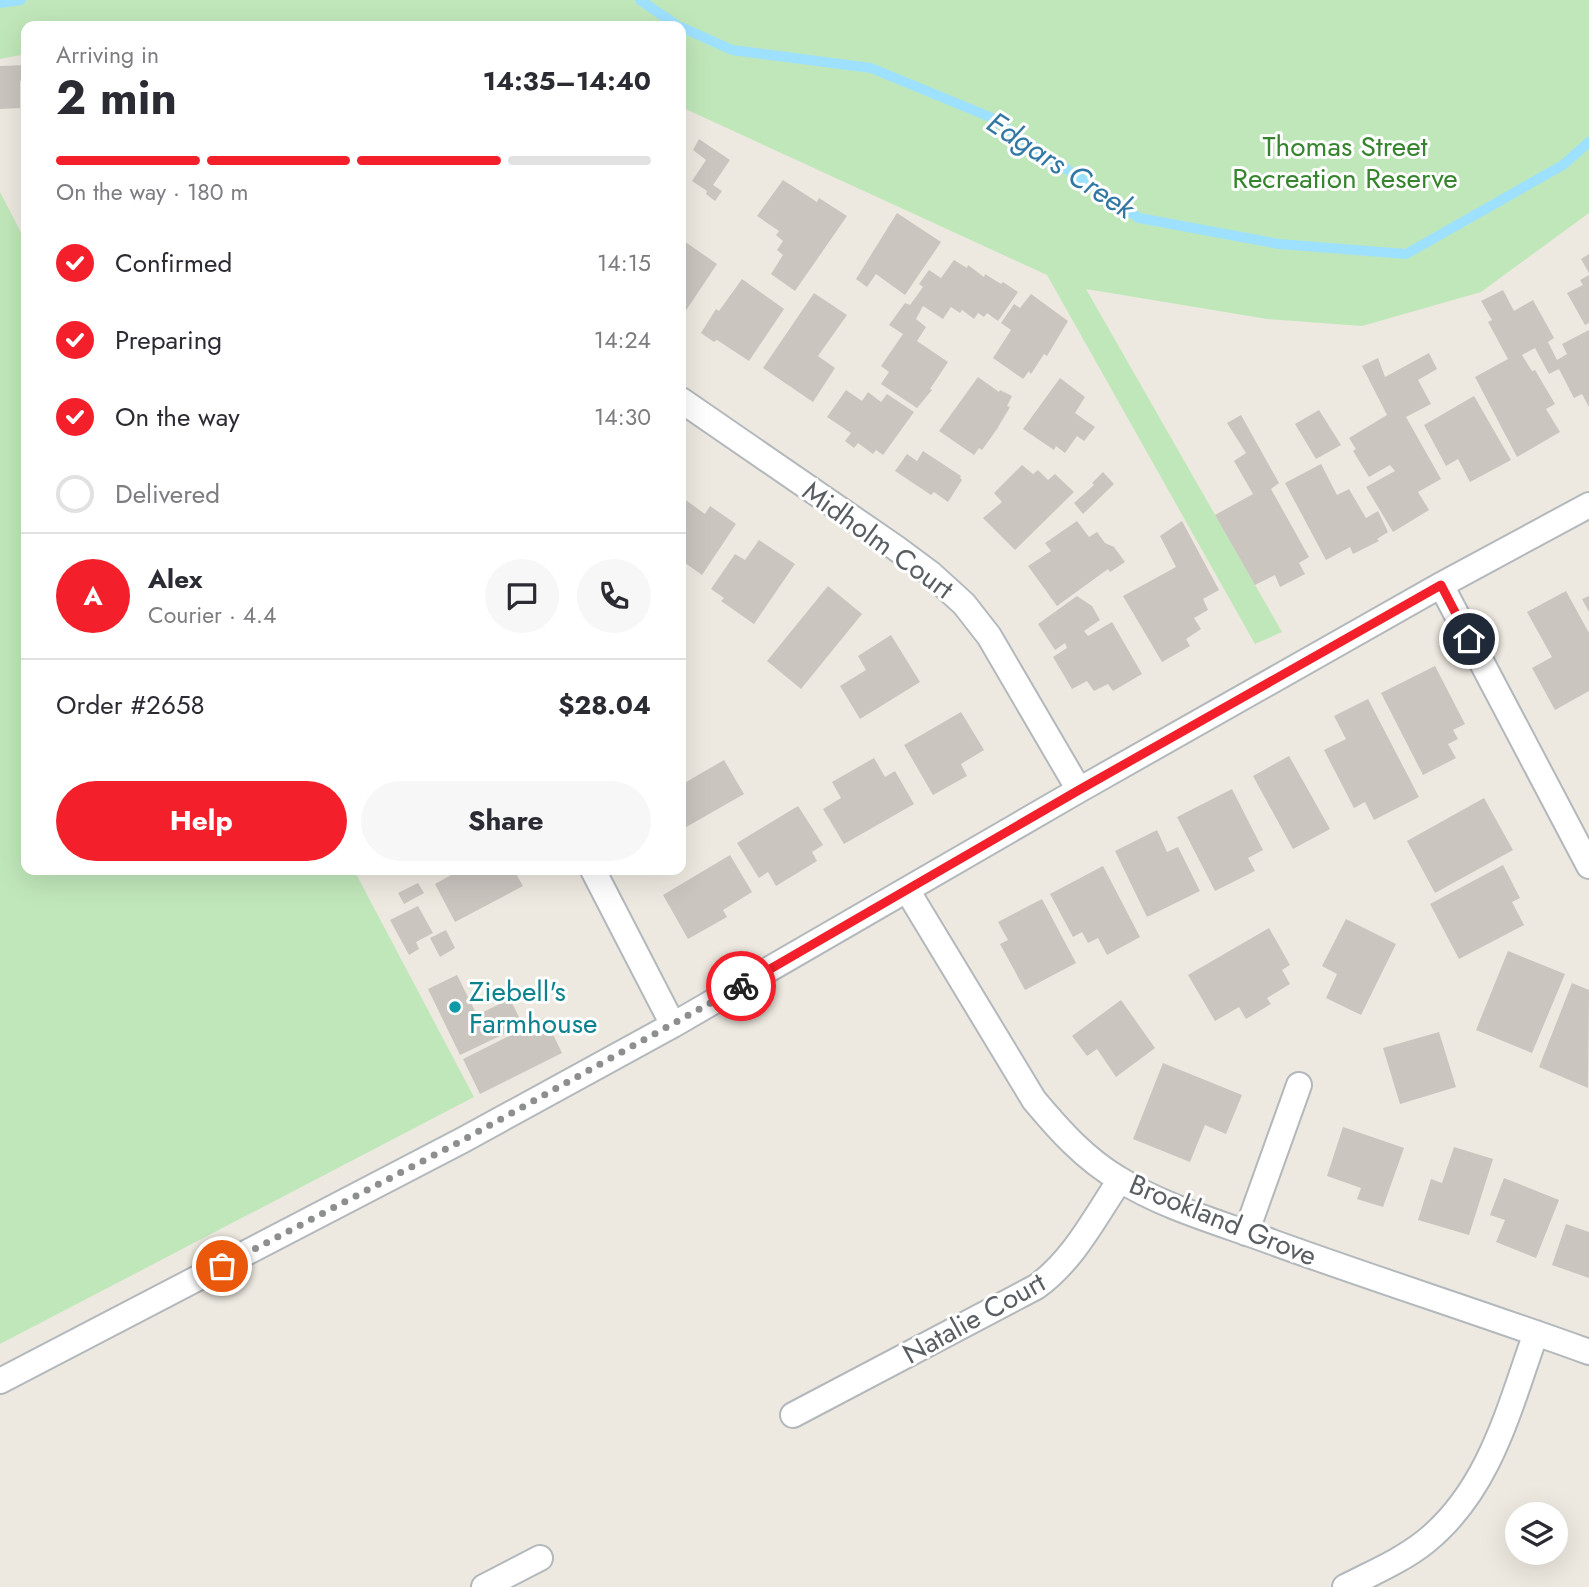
<!DOCTYPE html>
<meta charset="utf-8">
<style>
:root{--surface:#fff;--page:#f7f7f7;--text:#2b2b33;--muted:#7c7c81;--line:#e1e1e2;--accent:#f3202b}
body{margin:0;font-family:Jost,sans-serif;background:var(--page);color:var(--text);height:100vh;display:flex;flex-direction:column;font-size:26px;white-space:nowrap}
*{box-sizing:border-box;margin:0}
p{font-size:23px;color:var(--muted)}
.icon{flex:none;width:38px;height:38px;fill:none;stroke:currentColor;stroke-width:2;stroke-linecap:round;stroke-linejoin:round}
.map{position:relative;flex:1;overflow:hidden}
.panel{position:absolute;left:21px;top:21px;width:665px;height:854px;display:flex;flex-direction:column;background:var(--surface);border-radius:14px;box-shadow:0 7px 28px #0002}
.panel>*{flex:none}
.fabs{position:absolute;left:1505px;top:1502px;display:grid;gap:14px}
.fabs a{display:grid;place-items:center;width:63px;height:63px;border-radius:50%;background:var(--surface);box-shadow:0 7px 28px #0002;font-size:35px}
.pin{position:absolute;display:grid;place-items:center;width:60px;height:60px;color:#fff;margin:-30px;border:4px solid #fff;border-radius:50%;box-shadow:0 2px 7px #0007}
.courier{position:absolute;display:grid;place-items:center;width:70px;height:70px;margin:-35px;border:5px solid #f3202b;border-radius:50%;background:#fff;color:#222;box-shadow:0 2px 9px #0007}
.headline em{font-style:normal;font-weight:700}
.headline div{display:flex;flex-direction:column-reverse}
.headline{display:flex;align-items:center;justify-content:space-between;height:119px;padding:0 35px}
h1{font-size:46px;font-weight:700;line-height:52px}
.bar{display:grid;grid-template-columns:repeat(4,1fr);gap:10px 7px;align-content:center;height:84px;padding:0 35px}
.bar i{height:9px;border-radius:5px;background:var(--line)}
.bar .active{background:var(--accent)}
.bar p{grid-column:span 4}
.line{display:flex;align-items:center;gap:18px;padding:0 35px;border-top:2px solid var(--line)}
.line div{flex:1}
.round{display:grid;place-items:center;flex:none;width:74px;height:74px;border-radius:37px;background:var(--page)}
ol{padding:0 35px;list-style:none}
li{display:flex;align-items:center;gap:21px;height:77px}
li p{margin-inline-start:auto}
li .icon{padding:7px;border-radius:50%;background:var(--accent);color:#fff;stroke-width:4}
li:last-child{color:var(--muted)}
li i{width:38px;height:38px;border:4px solid var(--line);border-radius:50%}
.button{display:flex;gap:14px;margin-top:auto;padding:14px 35px}
.button a{flex:1;height:80px;border-radius:42px;background:var(--accent);color:#fff;font-size:28px;font-weight:700;line-height:80px;text-align:center}
.button a+a{background:var(--page);color:var(--text)}
.map>svg:first-child{display:block}
.green{fill:#c0e7ba}
.lines{fill:none;stroke-linecap:round;stroke-linejoin:round}
.stream{stroke:#9ee1ff;stroke-width:10}
.building{fill:#cac5bf}
.minor-casing{stroke:#b3b8bc;stroke-width:28}
.minor{stroke:#fff;stroke-width:24}
.done{stroke:#8d8f8e;stroke-width:7;stroke-dasharray:0 12.6}
.route{stroke:#f3202b;stroke-width:9}
.culture-dot{fill:#0f9aa8;stroke:#fff;stroke-width:2.5}
.labels{text-anchor:middle;dominant-baseline:central;stroke-width:6;stroke-linejoin:round;paint-order:stroke}
.park-label{font-size:28px;fill:#36842e;stroke:#fff}
.street-label{font-size:28px;fill:#595e62;stroke:#fff}
.culture-label{font-size:28px;fill:#0d838f;stroke:#fff;text-anchor:start}
.water-label{font-size:30px;font-style:italic;fill:#3278a4;stroke:#fff}
</style>
<div class="map">
<svg width="1589" height="1587" viewBox="0 0 1589 1587">
<rect width="100%" height="100%" fill="#ede9e0"/>
<path class="green" d="M 0,0 L 1589,0 L 1589,213 L 1481,292 L 1362,326 L 1267,319 L 1086,289 L 1282,632 L 1255,644 L 1047,275 L 681,107 L 681,26 L 26,26 L 26,54 L 0,59 Z
M 0,192 L 26,242 L 26,870 L 354,870 L 474,1097 L 0,1344 Z"/>
<g class="lines">
<path class="stream" d="M 640,0 L 678,26
M 0,3 L 21,0
M 681,27 L 732,50 L 871,68 L 990,117 L 1139,218 L 1279,244 L 1406,254 L 1563,165 L 1589,142"/>
</g>
<path class="building" d="M 26,65 L 26,80 L 20,81 L 20,108 L 0,109 L 0,66 Z
M 699,139 L 730,160 L 713,185 L 722,191 L 715,201 L 706,194 L 707,191 L 692,181 L 706,160 L 693,150 Z
M 783,180 L 817,202 L 819,198 L 847,216 L 795,291 L 771,274 L 783,255 L 777,250 L 783,241 L 776,235 L 779,231 L 757,216 Z
M 897,213 L 941,242 L 905,295 L 876,274 L 867,287 L 856,279 Z
M 681,239 L 717,264 L 681,318 Z
M 1589,254 L 1589,273 L 1581,259 Z
M 954,260 L 967,268 L 968,265 L 984,277 L 985,274 L 1001,284 L 1003,282 L 1018,292 L 998,321 L 987,313 L 984,317 L 978,313 L 974,319 L 962,310 L 960,313 L 951,307 L 943,319 L 923,306 L 916,319 L 926,327 L 917,341 L 948,362 L 930,389 L 932,390 L 917,408 L 881,384 L 889,372 L 881,366 L 903,334 L 889,325 L 905,303 L 910,305 L 923,287 L 919,284 L 929,270 L 941,278 Z
M 1589,275 L 1589,323 L 1585,325 L 1567,293 L 1583,285 L 1580,280 Z
M 742,279 L 784,309 L 749,361 L 717,340 L 714,342 L 701,333 L 716,309 L 719,311 Z
M 1503,290 L 1514,311 L 1533,300 L 1554,338 L 1548,342 L 1557,360 L 1567,354 L 1562,344 L 1589,330 L 1589,407 L 1582,394 L 1574,398 L 1559,369 L 1549,374 L 1535,348 L 1522,355 L 1532,371 L 1535,370 L 1555,404 L 1546,409 L 1560,432 L 1517,457 L 1475,377 L 1508,359 L 1488,322 L 1492,320 L 1481,301 Z
M 814,293 L 847,315 L 818,356 L 835,368 L 813,402 L 763,368 Z
M 1031,294 L 1068,321 L 1047,356 L 1044,354 L 1031,374 L 1029,371 L 1023,379 L 993,358 L 1011,330 L 1001,323 L 1014,304 L 1020,308 Z
M 1429,353 L 1437,369 L 1418,380 L 1431,404 L 1406,417 L 1441,479 L 1418,492 L 1429,510 L 1393,532 L 1366,487 L 1395,471 L 1390,465 L 1369,477 L 1353,451 L 1356,449 L 1349,438 L 1387,415 L 1362,366 L 1378,358 L 1385,377 Z
M 978,377 L 999,392 L 1000,390 L 1012,396 L 1007,406 L 1010,407 L 997,429 L 982,450 L 979,448 L 974,455 L 939,431 Z
M 1060,378 L 1085,397 L 1075,413 L 1095,427 L 1084,441 L 1077,436 L 1065,453 L 1056,446 L 1054,450 L 1023,429 Z
M 846,390 L 862,401 L 868,392 L 881,402 L 887,394 L 914,412 L 883,455 L 876,450 L 873,454 L 858,443 L 854,448 L 845,441 L 851,433 L 827,417 Z
M 1474,396 L 1511,460 L 1470,482 L 1458,459 L 1446,466 L 1424,425 Z
M 1319,410 L 1341,445 L 1316,459 L 1295,424 Z
M 1241,415 L 1279,483 L 1271,489 L 1309,557 L 1299,563 L 1305,574 L 1280,587 L 1275,575 L 1255,585 L 1215,515 L 1253,494 L 1234,461 L 1246,453 L 1227,423 Z
M 923,451 L 961,476 L 960,478 L 962,480 L 948,502 L 934,492 L 931,495 L 895,471 L 907,454 L 917,461 Z
M 1321,464 L 1337,495 L 1349,489 L 1366,518 L 1378,511 L 1388,532 L 1377,539 L 1379,541 L 1353,554 L 1350,547 L 1326,560 L 1285,483 Z
M 1022,465 L 1033,474 L 1038,470 L 1048,480 L 1055,474 L 1074,492 L 1015,550 L 983,518 L 1002,502 L 994,493 Z
M 1103,472 L 1114,484 L 1083,514 L 1074,503 L 1094,485 L 1092,483 Z
M 683,498 L 705,514 L 710,506 L 736,524 L 702,575 L 681,560 L 681,502 Z
M 1077,521 L 1089,537 L 1097,532 L 1105,543 L 1114,547 L 1125,562 L 1110,572 L 1108,569 L 1057,606 L 1028,566 L 1051,551 L 1045,543 Z
M 1182,521 L 1219,590 L 1203,599 L 1208,610 L 1194,618 L 1201,629 L 1186,639 L 1190,646 L 1162,662 L 1123,596 L 1176,567 L 1160,536 Z
M 759,540 L 795,564 L 754,624 L 721,601 L 724,598 L 711,589 L 735,554 L 745,560 Z
M 828,586 L 862,614 L 801,689 L 767,661 Z
M 1566,591 L 1589,633 L 1589,691 L 1555,710 L 1532,668 L 1552,657 L 1527,612 Z
M 1077,596 L 1092,606 L 1100,620 L 1084,631 L 1088,636 L 1112,622 L 1142,674 L 1113,691 L 1108,684 L 1094,691 L 1087,681 L 1072,689 L 1053,657 L 1067,648 L 1065,643 L 1055,650 L 1038,624 Z
M 1589,596 L 1589,612 L 1582,599 Z
M 891,635 L 920,682 L 860,719 L 840,686 L 866,670 L 858,656 Z
M 1435,666 L 1465,724 L 1453,730 L 1458,739 L 1448,744 L 1456,758 L 1423,775 L 1381,693 Z
M 1368,699 L 1419,797 L 1374,820 L 1365,802 L 1354,808 L 1324,750 L 1346,739 L 1334,716 Z
M 961,712 L 984,750 L 961,764 L 967,776 L 933,795 L 904,745 Z
M 1289,756 L 1330,829 L 1293,849 L 1253,776 Z
M 874,758 L 885,777 L 895,771 L 914,804 L 844,844 L 823,809 L 841,798 L 832,782 Z
M 724,760 L 744,794 L 681,830 L 681,785 Z
M 1232,789 L 1263,850 L 1248,858 L 1255,871 L 1215,891 L 1177,817 Z
M 1484,798 L 1513,850 L 1435,893 L 1407,841 Z
M 798,806 L 823,845 L 812,852 L 817,861 L 776,886 L 768,872 L 759,878 L 737,843 Z
M 1157,830 L 1167,852 L 1178,847 L 1200,891 L 1147,917 L 1115,851 Z
M 730,855 L 752,892 L 723,910 L 727,917 L 688,939 L 663,895 Z
M 1503,865 L 1520,898 L 1512,902 L 1524,925 L 1459,959 L 1430,904 Z
M 1103,866 L 1140,937 L 1107,955 L 1098,938 L 1088,943 L 1082,932 L 1073,937 L 1050,894 Z
M 460,870 L 514,870 L 523,886 L 455,922 L 435,884 Z
M 418,883 L 424,893 L 404,904 L 398,893 Z
M 1042,899 L 1076,963 L 1025,990 L 1000,944 L 1008,940 L 998,922 Z
M 418,906 L 433,933 L 416,942 L 419,949 L 409,955 L 390,920 Z
M 1346,919 L 1396,944 L 1361,1015 L 1326,998 L 1337,974 L 1322,966 Z
M 1269,928 L 1290,965 L 1282,970 L 1290,984 L 1267,998 L 1271,1004 L 1246,1019 L 1239,1007 L 1215,1021 L 1188,975 Z
M 446,930 L 455,948 L 440,957 L 430,938 Z
M 1508,951 L 1565,974 L 1532,1053 L 1476,1030 Z
M 457,975 L 477,1015 L 510,999 L 523,1025 L 460,1055 L 428,989 Z
M 1572,983 L 1589,990 L 1588,1088 L 1539,1067 Z
M 1121,1000 L 1155,1048 L 1116,1077 L 1097,1049 L 1087,1056 L 1072,1036 Z
M 545,1018 L 562,1053 L 480,1094 L 463,1059 Z
M 1439,1032 L 1456,1087 L 1400,1104 L 1383,1048 Z
M 1163,1063 L 1242,1095 L 1226,1134 L 1205,1125 L 1190,1162 L 1133,1139 Z
M 1343,1127 L 1404,1148 L 1383,1207 L 1357,1199 L 1361,1188 L 1327,1176 Z
M 1454,1147 L 1493,1159 L 1469,1235 L 1418,1220 L 1431,1179 L 1442,1183 Z
M 1504,1178 L 1559,1200 L 1536,1258 L 1496,1242 L 1505,1220 L 1490,1215 Z
M 1566,1224 L 1589,1232 L 1589,1278 L 1552,1265 Z"/>
<g class="lines">
<g class="minor-casing">
<path id="minor" d="M 681,400 L 896,548 L 931,574 L 964,604 L 989,636 L 1079,790
M 1441,585 L 1589,866
M 593,870 L 673,1025
M 907,890 L 1034,1100 C 1059,1130 1085,1159 1119,1179 C 1165,1208 1221,1223 1272,1242 C 1377,1280 1484,1314 1589,1352
M 1246,1233 L 1299,1085
M 0,1381 L 463,1140 L 673,1025 L 1079,790 L 1441,585 L 1589,505
M 793,1415 L 1036,1287 C 1073,1261 1095,1217 1120,1180
M 484,1587 L 540,1558
M 1345,1587 C 1372,1573 1401,1561 1425,1542 C 1490,1490 1509,1408 1536,1333"/>
</g>
<use href="#minor" class="minor"/>
</g>
<g class="lines">
<path class="done" d="M 222,1266 L 463,1140 L 741,986"/>
<path class="route" d="M 741,986 L 1079,790 L 1441,585 L 1469,639"/>
</g>
<circle class="culture-dot" cx="455" cy="1007" r="7"/>
<g class="labels">
<g class="park-label">
<text x="1345" y="146">Thomas Street<tspan x="1345" dy="32">Recreation Reserve</tspan></text>
</g>
<g class="street-label">
<text transform="translate(878 540) rotate(36)">Midholm Court</text>
<text transform="translate(1223 1220) rotate(22)">Brookland Grove</text>
<text transform="translate(974 1318) rotate(-29)">Natalie Court</text>
</g>
<g class="culture-label">
<text x="469" y="991">Ziebell's<tspan x="469" dy="32">Farmhouse</tspan></text>
</g>
<g class="water-label">
<text transform="translate(1061 165) rotate(33)">Edgars Creek</text>
</g>
</g>
</svg>
<div class="fabs">
<a><svg class="icon" aria-label="layers" viewBox="0 0 24 24"><path d="M12 4l9 5-9 5-9-5zM3 14l9 5 9-5"/></svg></a>
</div>
<div class="pin" style="left:222px;top:1266px;background:#ea580c"><svg class="icon" aria-label="bag" viewBox="0 0 24 24"><path d="M5 8h14l-1 12H6zM9 8a3 3 0 0 1 6 0"/></svg></div>
<div class="pin" style="left:1469px;top:639px;background:#1f2937"><svg class="icon" aria-label="home" viewBox="0 0 24 24"><path d="M3 11l9-7 9 7M6 9v11h12V9"/></svg></div>
<div class="courier" style="left:741px;top:986px"><svg class="icon" aria-label="bike" viewBox="0 0 24 24"><circle cx="6" cy="16" r="4"/><circle cx="18" cy="16" r="4"/><path d="M6 16l4-8h5l3 8M10 8l3 8H6M13 5h3"/></svg></div>
<section class="panel">
<div class="headline"><div><h1>2 min</h1><p>Arriving in</p></div><em>14:35–14:40</em></div>
<div class="bar"><i class="active"></i><i class="active"></i><i class="active"></i><i></i><p>On the way · 180 m</p></div>
<ol>
<li><svg class="icon" aria-label="check" viewBox="0 0 24 24"><path d="M5 12l5 5 9-10"/></svg>Confirmed<p>14:15</p></li>
<li><svg class="icon" aria-label="check" viewBox="0 0 24 24"><path d="M5 12l5 5 9-10"/></svg>Preparing<p>14:24</p></li>
<li><svg class="icon" aria-label="check" viewBox="0 0 24 24"><path d="M5 12l5 5 9-10"/></svg>On the way<p>14:30</p></li>
<li><i></i>Delivered</li>
</ol>
<div class="line" style="height:126px"><b class="round" style="background:var(--accent);color:#fff">A</b><div><b>Alex</b><p>Courier · 4.4</p></div><a class="round"><svg class="icon" aria-label="chat" viewBox="0 0 24 24"><path d="M4 5h16v11H9l-5 4z"/></svg></a><a class="round"><svg class="icon" aria-label="phone" viewBox="0 0 24 24"><path d="M5 4h4l2 5-3 2q2 4 5 5l2-3 5 2v4C11 20 4 13 5 4z"/></svg></a></div>
<div class="line" style="height:91px"><div>Order #2658</div><b>$28.04</b></div>
<div class="button"><a>Help</a><a>Share</a></div>
</section>
</div>
